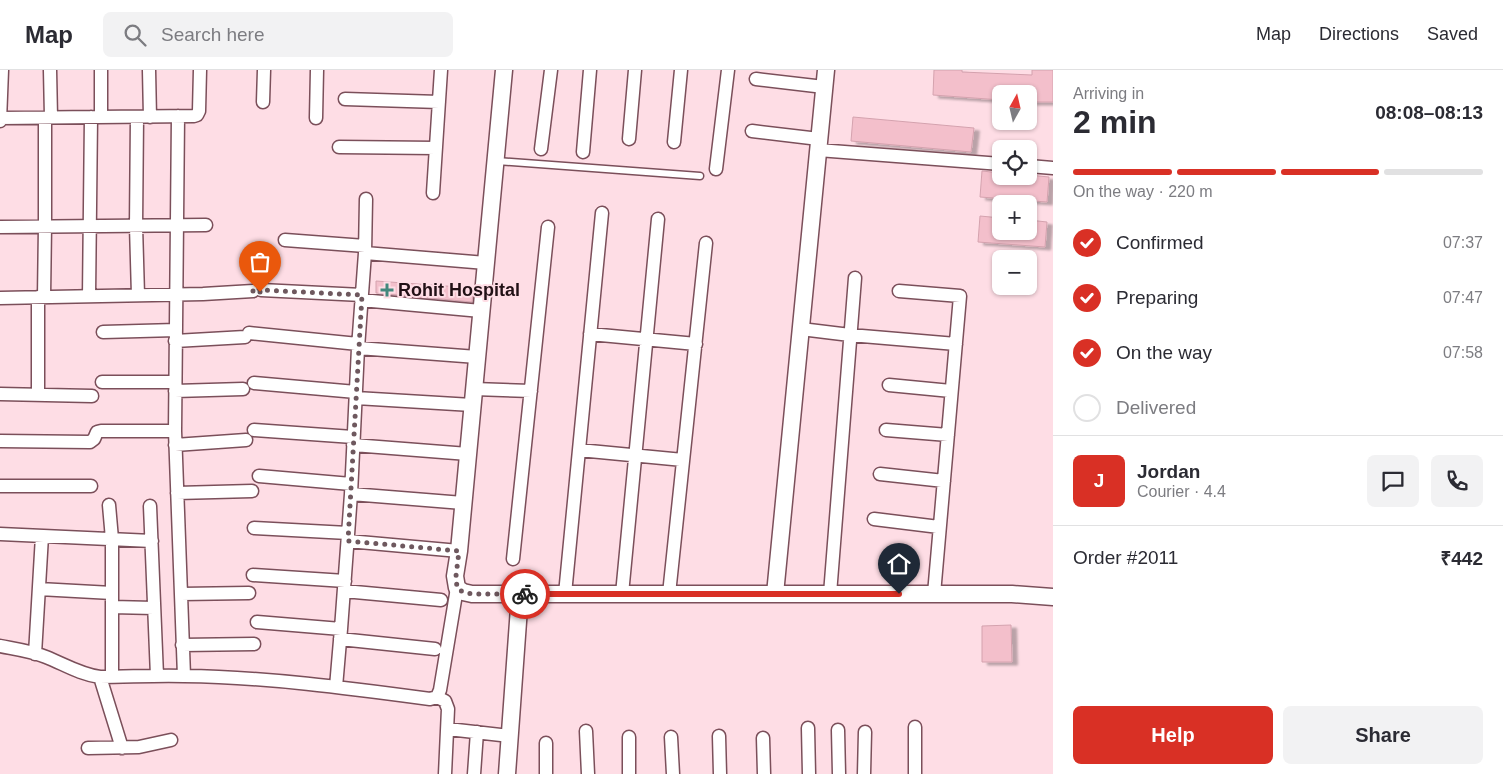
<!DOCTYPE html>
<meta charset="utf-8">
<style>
:root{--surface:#fff;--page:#f2f2f3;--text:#2b2b33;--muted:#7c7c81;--line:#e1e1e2;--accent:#d93025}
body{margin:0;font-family:Helvetica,sans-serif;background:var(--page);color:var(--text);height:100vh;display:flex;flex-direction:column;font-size:19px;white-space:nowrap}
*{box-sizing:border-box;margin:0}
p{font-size:16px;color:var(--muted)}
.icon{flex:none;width:28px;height:28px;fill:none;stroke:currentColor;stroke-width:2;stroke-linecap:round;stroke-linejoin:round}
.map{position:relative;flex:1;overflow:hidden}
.details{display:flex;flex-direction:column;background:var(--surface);width:450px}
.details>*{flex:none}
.needle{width:32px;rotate:8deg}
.buttons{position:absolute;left:992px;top:15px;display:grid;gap:10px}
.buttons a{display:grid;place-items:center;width:45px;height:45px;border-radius:8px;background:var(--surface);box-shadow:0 1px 4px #0004;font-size:25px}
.pin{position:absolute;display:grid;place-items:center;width:42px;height:42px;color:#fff;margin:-51px -21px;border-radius:50% 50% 50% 0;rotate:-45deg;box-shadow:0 0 5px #0007}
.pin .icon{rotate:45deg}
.courier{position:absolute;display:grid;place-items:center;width:50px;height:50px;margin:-25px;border:4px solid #d93025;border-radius:50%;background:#fff;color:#222;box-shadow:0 1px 6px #0007}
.overview em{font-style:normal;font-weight:800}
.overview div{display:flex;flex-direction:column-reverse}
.overview{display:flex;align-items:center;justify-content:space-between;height:85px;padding:0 20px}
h1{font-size:32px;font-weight:800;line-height:38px}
.bar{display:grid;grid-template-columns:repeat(4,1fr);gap:8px 5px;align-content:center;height:60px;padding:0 20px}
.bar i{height:6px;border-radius:4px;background:var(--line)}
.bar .current{background:var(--accent)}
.bar p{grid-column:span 4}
.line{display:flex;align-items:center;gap:12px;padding:0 20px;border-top:1px solid var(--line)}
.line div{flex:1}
.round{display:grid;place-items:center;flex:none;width:52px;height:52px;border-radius:8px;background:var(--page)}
ol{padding:0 20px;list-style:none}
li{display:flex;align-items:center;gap:15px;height:55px}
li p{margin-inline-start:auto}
li .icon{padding:5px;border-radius:50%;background:var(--accent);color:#fff;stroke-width:4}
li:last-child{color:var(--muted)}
li i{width:28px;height:28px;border:2px solid var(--line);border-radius:50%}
.button{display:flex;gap:10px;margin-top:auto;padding:10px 20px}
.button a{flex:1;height:58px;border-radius:8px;background:var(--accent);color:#fff;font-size:20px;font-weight:800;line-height:58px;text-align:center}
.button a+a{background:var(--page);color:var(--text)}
header{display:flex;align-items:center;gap:30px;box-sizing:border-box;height:70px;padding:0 25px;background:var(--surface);border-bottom:1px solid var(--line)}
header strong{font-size:24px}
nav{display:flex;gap:28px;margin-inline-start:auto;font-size:18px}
.search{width:350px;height:45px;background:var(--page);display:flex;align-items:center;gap:12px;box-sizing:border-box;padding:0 18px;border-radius:8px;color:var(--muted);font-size:19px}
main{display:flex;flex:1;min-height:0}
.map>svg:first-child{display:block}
.building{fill:#f3bfcb;stroke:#d4a2ae;filter:url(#shadow)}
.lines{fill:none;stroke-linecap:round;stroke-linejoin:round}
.service-casing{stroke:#7b4f5a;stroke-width:9}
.minor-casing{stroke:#7b4f5a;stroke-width:15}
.tertiary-casing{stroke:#7b4f5a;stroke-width:19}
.service{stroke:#fff;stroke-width:6}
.minor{stroke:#fff;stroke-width:12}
.tertiary{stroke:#fff;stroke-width:16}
.done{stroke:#6e585e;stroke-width:5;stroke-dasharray:0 9}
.route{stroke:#d93025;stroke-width:6}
.poi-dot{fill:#43887d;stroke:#fedde5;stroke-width:2}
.labels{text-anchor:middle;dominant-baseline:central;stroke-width:4;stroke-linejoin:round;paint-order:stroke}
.poi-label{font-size:18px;font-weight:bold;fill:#211015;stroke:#fedde5;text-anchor:start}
</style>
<header>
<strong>Map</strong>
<div class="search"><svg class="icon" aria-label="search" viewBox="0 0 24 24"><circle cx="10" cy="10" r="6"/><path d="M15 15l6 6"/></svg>Search here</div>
<nav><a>Map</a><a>Directions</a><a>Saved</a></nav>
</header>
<main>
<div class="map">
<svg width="1053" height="704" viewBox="0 0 1053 704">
<defs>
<filter id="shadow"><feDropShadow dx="5.5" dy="3" stdDeviation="1" flood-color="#0004"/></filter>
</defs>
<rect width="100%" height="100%" fill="#fedde5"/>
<path class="building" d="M 934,0 L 962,0 L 962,2 L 1032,5 L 1032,0 L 1053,0 L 1053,32 L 1031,32 L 1031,24 L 1001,24 L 1001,30 L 933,25 Z
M 853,47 L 974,58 L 971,82 L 851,71 Z
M 982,101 L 1001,103 L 1001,106 L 1029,106 L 1029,105 L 1049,107 L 1047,132 L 980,127 Z
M 980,146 L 1001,148 L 1001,161 L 1029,161 L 1029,150 L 1047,152 L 1045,177 L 978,172 Z
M 376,211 L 474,218 L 472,232 L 376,223 Z
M 1011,555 L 1012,592 L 982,592 L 982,556 Z"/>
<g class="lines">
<g class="service-casing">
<path id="service" d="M 497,91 L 700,106"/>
</g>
<g class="minor-casing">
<path id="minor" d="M 50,0 L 51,47
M 101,0 L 101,47
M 149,0 L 150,47
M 756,9 L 824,17
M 345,29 L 439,32
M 263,32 L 264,0
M 178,46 L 175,361 L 184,606
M 137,47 L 136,156 L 138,225
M 0,48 L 194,46 L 197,45 L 199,41 L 200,0
M 316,48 L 317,0
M 0,51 L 2,0
M 752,61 L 819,69
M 629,69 L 635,0
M 674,72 L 681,0
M 339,77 L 436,78
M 541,79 L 551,0
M 818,80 L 1001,94
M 583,82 L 590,0
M 1029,96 L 1053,98
M 716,99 L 728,0
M 433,123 L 441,0
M 0,157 L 206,155
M 285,170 L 365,176
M 365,183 L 486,193
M 261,220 L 362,225
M 899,221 L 960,226 L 934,524
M 89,226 L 91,47
M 38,227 L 38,325
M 44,227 L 45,156 L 45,48
M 0,228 L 203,224 L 253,221
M 361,230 L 481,241
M 801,259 L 850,265 L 956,274
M 103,262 L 176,260
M 249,263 L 358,274
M 590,264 L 696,274
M 175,271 L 245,267
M 358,278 L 477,287
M 102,312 L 174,312
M 254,313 L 356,322
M 889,315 L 951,321
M 474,319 L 531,321
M 175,321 L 243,319
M 0,324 L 92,326
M 356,328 L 472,335
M 254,360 L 353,367
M 886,360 L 948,365
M 0,371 L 90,372 L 94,369 L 97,362 L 101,361 L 175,361
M 175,375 L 246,370
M 353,375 L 468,384
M 579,380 L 683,390
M 880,404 L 944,411
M 259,406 L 351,414
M 0,416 L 91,416
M 177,423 L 252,421
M 351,424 L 463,433
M 109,435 L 112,469 L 112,607
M 150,436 L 157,606
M 874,449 L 939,457
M 254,458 L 348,463
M 0,464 L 152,471
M 348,471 L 459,481
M 513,489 L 548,157
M 253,505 L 345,511
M 39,519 L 112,523
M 344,521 L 441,530
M 181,524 L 249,523
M 565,524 L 602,143
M 622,524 L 658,149
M 669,524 L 706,173
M 830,524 L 855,208
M 112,537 L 154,538
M 257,552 L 341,559
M 340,569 L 435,579
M 182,575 L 254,574
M 0,576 C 15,579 31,581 46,587 C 64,594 79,604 100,607 C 128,607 156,605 184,606 C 266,607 348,618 430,629 L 437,627 L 445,631 L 448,639 L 445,704
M 35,584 L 42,466
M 100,607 L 122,678
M 336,617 L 341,559 L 351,424 L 358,278 L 365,183 L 366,129
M 437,627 L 440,620 L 457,518
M 808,658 L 809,704
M 448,659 L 510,666
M 838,660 L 839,704
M 586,661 L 588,704
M 719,666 L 720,704
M 629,667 L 629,704
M 671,667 L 673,704
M 763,668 L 764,704
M 546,673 L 546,704
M 88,678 L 139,677 L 171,670
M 474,704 L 477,662
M 864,704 L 865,662
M 915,704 L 915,657"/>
</g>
<g class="tertiary-casing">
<path id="tertiary" d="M 504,0 L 459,481 L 455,506 L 457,518 L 463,522 L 472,524 L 1012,524 L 1053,527
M 775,524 L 826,0
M 507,704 L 520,524"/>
</g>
<use href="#service" class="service"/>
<use href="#minor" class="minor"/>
<use href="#tertiary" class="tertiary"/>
</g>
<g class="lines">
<path class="done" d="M 260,222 L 256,224 L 253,222 L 253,219 L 257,217 L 261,220 L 362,225 L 348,471 L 459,481 L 456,506 L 457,518 L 463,522 L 472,524 L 525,524"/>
<path class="route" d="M 525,524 L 899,524"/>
</g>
<path class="poi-dot" d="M384.5 212.5h5v5h5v5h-5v5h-5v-5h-5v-5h5z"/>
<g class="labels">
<g class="poi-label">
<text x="398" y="220">Rohit Hospital</text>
</g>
</g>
</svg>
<div class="buttons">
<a><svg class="needle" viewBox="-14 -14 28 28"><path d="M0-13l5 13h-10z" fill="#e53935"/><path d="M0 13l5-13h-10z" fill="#7c7c81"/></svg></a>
<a><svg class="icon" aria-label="locate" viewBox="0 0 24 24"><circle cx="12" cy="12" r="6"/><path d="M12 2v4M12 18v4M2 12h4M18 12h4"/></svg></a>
<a>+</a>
<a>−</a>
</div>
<div class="pin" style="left:260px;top:222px;background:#ea580c"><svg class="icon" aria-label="bag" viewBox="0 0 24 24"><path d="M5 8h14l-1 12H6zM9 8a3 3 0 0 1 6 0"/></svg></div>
<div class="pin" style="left:899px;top:524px;background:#1f2937"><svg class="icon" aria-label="home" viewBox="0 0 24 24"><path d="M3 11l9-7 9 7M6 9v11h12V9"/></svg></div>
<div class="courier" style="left:525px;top:524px"><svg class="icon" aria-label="bike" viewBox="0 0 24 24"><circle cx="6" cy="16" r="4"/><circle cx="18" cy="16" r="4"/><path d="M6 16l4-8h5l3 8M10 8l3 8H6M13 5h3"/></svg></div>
</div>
<section class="details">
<div class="overview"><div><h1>2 min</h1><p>Arriving in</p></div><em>08:08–08:13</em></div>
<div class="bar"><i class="current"></i><i class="current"></i><i class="current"></i><i></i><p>On the way · 220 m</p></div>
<ol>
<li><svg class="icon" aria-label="check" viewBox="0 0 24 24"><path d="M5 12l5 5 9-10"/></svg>Confirmed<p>07:37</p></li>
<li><svg class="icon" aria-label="check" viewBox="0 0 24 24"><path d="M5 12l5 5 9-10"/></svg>Preparing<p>07:47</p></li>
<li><svg class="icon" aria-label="check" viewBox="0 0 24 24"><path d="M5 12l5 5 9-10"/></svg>On the way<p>07:58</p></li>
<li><i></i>Delivered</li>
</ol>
<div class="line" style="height:90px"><b class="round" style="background:var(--accent);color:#fff">J</b><div><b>Jordan</b><p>Courier · 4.4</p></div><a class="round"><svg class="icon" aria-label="chat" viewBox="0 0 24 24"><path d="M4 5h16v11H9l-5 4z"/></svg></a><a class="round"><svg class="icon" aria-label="phone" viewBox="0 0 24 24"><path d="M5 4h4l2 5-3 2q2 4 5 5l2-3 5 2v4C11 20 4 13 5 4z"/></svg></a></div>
<div class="line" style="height:65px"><div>Order #2011</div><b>₹442</b></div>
<div class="button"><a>Help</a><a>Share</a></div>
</section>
</main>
